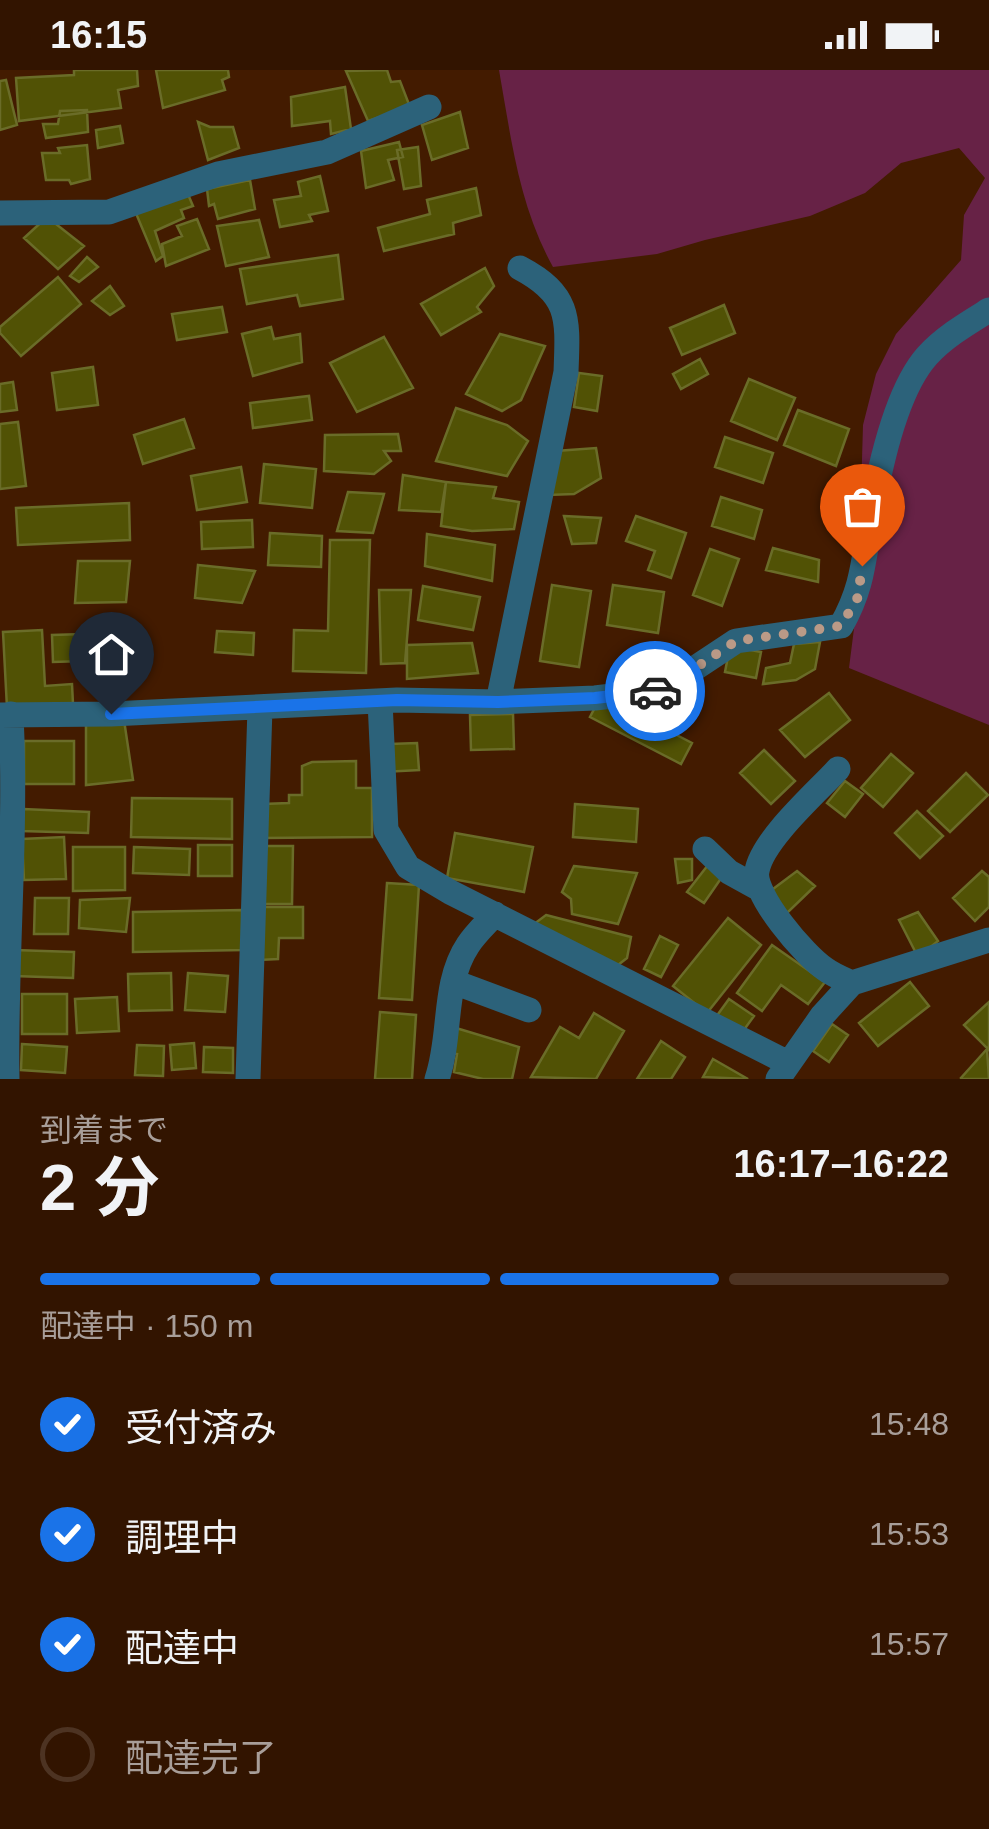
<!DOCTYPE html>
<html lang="ja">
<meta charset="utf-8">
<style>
:root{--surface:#321400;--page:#3d210f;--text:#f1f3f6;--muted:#a89e99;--line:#4d3322;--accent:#1a73e8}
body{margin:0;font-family:Arial,"Noto Sans JP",sans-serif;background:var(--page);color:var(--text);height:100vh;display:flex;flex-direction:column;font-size:38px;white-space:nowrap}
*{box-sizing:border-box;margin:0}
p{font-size:32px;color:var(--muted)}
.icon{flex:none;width:55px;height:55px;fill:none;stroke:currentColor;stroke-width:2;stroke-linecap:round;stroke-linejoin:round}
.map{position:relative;height:1009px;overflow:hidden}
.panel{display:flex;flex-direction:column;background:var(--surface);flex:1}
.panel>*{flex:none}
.pin{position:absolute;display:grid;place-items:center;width:85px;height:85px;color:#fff;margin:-102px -42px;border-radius:50% 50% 50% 0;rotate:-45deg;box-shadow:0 0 10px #0007}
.pin .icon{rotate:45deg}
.courier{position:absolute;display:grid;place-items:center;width:100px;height:100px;margin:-50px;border:8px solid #1a73e8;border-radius:50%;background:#fff;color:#222;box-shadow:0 2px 12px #0007}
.headline em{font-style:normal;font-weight:700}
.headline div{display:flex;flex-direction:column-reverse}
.headline{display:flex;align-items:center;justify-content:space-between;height:170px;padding:0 40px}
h1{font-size:65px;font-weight:700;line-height:75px}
.bar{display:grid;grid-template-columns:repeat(4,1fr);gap:15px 10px;align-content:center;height:120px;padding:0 40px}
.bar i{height:12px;border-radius:8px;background:var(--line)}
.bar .selected{background:var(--accent)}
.bar p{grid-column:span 4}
ol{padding:0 40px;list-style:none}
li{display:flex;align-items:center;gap:30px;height:110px}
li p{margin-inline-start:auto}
li .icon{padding:10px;border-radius:50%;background:var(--accent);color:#fff;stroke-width:4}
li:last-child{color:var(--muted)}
li i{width:55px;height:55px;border:5px solid var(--line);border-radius:50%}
.status{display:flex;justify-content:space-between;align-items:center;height:70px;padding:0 50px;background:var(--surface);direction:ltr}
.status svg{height:28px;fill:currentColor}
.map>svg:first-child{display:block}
.green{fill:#672246}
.building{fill:#515205;stroke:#6a6c28;stroke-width:2.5}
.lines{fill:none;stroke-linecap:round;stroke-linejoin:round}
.minor{stroke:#2c627a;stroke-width:25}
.done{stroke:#ba9a87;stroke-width:10;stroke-dasharray:0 18}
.route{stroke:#1a73e8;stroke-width:12}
</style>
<div class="status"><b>16:15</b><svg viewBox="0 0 49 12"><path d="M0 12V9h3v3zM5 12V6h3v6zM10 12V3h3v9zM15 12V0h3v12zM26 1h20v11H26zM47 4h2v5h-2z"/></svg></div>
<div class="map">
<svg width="989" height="1009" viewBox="0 0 989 1009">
<rect width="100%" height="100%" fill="#431b00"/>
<path class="green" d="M 499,0 L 989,0 L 989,655 L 849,598 L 858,527 L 863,355 L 876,304 L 896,264 L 961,190 L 964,145 L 985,108 L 959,78 L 901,93 L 865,123 L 810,146 L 705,170 L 657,184 L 553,197 C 519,136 511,68 499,0 Z"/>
<path class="building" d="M 74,0 L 137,0 L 138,16 L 118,20 L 121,38 L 19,51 L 16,8 L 74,5 Z
M 156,0 L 228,0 L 229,7 L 222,10 L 225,20 L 163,38 Z
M 387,0 L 391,12 L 400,11 L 410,37 L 368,51 L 346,1 Z
M 6,10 L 17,55 L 0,60 L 0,11 Z
M 345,17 L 351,59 L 331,64 L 330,51 L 292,56 L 291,27 Z
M 87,40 L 88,62 L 46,68 L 43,54 L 58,54 L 60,41 Z
M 460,42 L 468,78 L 432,90 L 422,55 Z
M 198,52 L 210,57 L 233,57 L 239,78 L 208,90 Z
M 120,56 L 123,73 L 98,78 L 96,60 Z
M 399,72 L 403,87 L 388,90 L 394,110 L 366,118 L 361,81 Z
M 87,75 L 90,109 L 71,114 L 69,110 L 46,110 L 42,83 L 60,83 L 58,78 Z
M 418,77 L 421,116 L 404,119 L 397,80 Z
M 320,106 L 328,141 L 309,145 L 312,151 L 280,157 L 274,130 L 301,126 L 298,112 Z
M 250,110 L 255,139 L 218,149 L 214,134 L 209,136 L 207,119 Z
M 476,118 L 481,145 L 453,153 L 454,164 L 384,181 L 378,158 L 430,144 L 427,130 Z
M 187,122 L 193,136 L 181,140 L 184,148 L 155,161 L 163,186 L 156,191 L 135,141 Z
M 47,147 L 84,176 L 58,199 L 24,168 Z
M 197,149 L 209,179 L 166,196 L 162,174 L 182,166 L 177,156 Z
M 259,150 L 269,187 L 226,196 L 217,156 Z
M 338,185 L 343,229 L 300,236 L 297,225 L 247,234 L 240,199 Z
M 87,187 L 98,197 L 79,212 L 70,206 Z
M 485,198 L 494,216 L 477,237 L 481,242 L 441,265 L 421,234 Z
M 58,207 L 81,234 L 21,286 L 0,263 L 0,257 Z
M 110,216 L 124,236 L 110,245 L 92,231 Z
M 724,235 L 735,263 L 682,285 L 670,258 Z
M 222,237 L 227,262 L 177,270 L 172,244 Z
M 271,257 L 274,269 L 300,264 L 302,292 L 253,306 L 242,264 Z
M 500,264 L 545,276 L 521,330 L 502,341 L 466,324 Z
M 384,267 L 413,318 L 357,342 L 330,293 Z
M 700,289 L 708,304 L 681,319 L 673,304 Z
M 93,297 L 98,335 L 57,340 L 52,303 Z
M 579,303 L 602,306 L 597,341 L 574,337 Z
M 749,309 L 795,328 L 777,370 L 731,351 Z
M 13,312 L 17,340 L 0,342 L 0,314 Z
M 309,326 L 312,350 L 253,358 L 250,333 Z
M 456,338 L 507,355 L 528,371 L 507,406 L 436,391 Z
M 798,340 L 849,359 L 836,396 L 784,375 Z
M 184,349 L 194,378 L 143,394 L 134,365 Z
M 18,352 L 26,416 L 0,419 L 0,354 Z
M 398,364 L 401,381 L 384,381 L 391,391 L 374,404 L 324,401 L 325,365 Z
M 725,367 L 773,383 L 763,413 L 715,397 Z
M 596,378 L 601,408 L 574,424 L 548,425 L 556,381 Z
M 264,394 L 316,399 L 312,438 L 260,433 Z
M 241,397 L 247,432 L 197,440 L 191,406 Z
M 403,405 L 446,412 L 441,442 L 399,440 Z
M 446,412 L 496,417 L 493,428 L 519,432 L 514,459 L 472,461 L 441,456 Z
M 348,422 L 384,424 L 373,463 L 337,461 Z
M 721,427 L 762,440 L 754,469 L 712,456 Z
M 129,433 L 130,470 L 18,475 L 16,438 Z
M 564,446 L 601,448 L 596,473 L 572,474 Z
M 636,446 L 686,463 L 671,508 L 648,500 L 655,481 L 626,471 Z
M 252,450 L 253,477 L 202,479 L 201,452 Z
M 270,463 L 322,466 L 321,497 L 268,495 Z
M 427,464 L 495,475 L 492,511 L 425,496 Z
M 330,470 L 370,470 L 366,603 L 293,601 L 294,560 L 328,561 Z
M 773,478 L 819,490 L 818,512 L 766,500 Z
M 710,479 L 739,489 L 722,536 L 693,525 Z
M 78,491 L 130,491 L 126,532 L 75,533 Z
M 198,495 L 255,501 L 242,533 L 195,528 Z
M 552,515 L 591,521 L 579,597 L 540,591 Z
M 613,515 L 664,522 L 658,563 L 607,555 Z
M 423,516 L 480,527 L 473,560 L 418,550 Z
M 379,520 L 411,520 L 405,593 L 381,594 Z
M 42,560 L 45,616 L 72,614 L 73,634 L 7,638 L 3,562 Z
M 217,561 L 254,563 L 253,585 L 215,582 Z
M 117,563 L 117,590 L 53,592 L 52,565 Z
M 820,572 L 815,599 L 796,610 L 763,614 L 766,598 L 790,593 L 794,574 Z
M 472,573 L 478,603 L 407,609 L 407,575 Z
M 730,576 L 761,582 L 756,608 L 725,602 Z
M 829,623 L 850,650 L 805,687 L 780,660 Z
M 601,626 L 692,673 L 681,694 L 590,647 Z
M 513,644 L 514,679 L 471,680 L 470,645 Z
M 124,650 L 133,710 L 86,715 L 86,651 Z
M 24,671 L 74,671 L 74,714 L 24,714 Z
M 417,673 L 419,700 L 383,702 L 390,674 Z
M 764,680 L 795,711 L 771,734 L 740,703 Z
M 891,684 L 913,703 L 883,737 L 861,718 Z
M 356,691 L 356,718 L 372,718 L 372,767 L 263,768 L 263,734 L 289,733 L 289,725 L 302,725 L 302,696 L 312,692 Z
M 966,703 L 988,725 L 950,762 L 928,741 Z
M 845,711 L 863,724 L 845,747 L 827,733 Z
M 132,728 L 232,729 L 232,769 L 131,767 Z
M 575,734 L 638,739 L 636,772 L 573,767 Z
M 23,739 L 89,742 L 88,763 L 22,761 Z
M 917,741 L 943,766 L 920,788 L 895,763 Z
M 455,763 L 533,777 L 524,822 L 447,808 Z
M 64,767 L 66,809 L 24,810 L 22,769 Z
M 198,775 L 232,775 L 232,806 L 198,806 Z
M 261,776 L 293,776 L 292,834 L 260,834 Z
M 73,777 L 125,777 L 125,820 L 73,821 Z
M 134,777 L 190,779 L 189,805 L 133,803 Z
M 675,789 L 692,789 L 692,810 L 678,813 Z
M 708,795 L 722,807 L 704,833 L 687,822 Z
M 574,796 L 637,803 L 618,854 L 572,844 L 571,829 L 562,822 Z
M 797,801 L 815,816 L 786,844 L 769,822 Z
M 982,801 L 989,807 L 989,837 L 975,851 L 953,828 Z
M 387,813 L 419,815 L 412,930 L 379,928 Z
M 35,828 L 69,828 L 68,864 L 34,864 Z
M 130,828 L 126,862 L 79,858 L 80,830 Z
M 259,837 L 303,837 L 303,868 L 279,868 L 278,889 L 259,890 Z
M 242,840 L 243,880 L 133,882 L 133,842 Z
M 918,842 L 938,871 L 918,887 L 899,850 Z
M 546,845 L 631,867 L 627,888 L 609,902 L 530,857 Z
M 728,848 L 761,875 L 707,943 L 673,916 Z
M 660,866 L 678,875 L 661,907 L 644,899 Z
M 772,875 L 825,912 L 808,934 L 781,915 L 762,941 L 737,923 Z
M 14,880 L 74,882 L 73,908 L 14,906 Z
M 171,903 L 172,940 L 129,941 L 128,904 Z
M 188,903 L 228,906 L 225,942 L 185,940 Z
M 910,912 L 929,936 L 878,976 L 859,953 Z
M 22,924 L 67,924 L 67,964 L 22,964 Z
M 117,927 L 119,961 L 77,963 L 75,929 Z
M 729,929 L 754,946 L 738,968 L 713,951 Z
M 989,932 L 989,980 L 964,955 Z
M 380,942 L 416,945 L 412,1009 L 375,1009 Z
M 594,943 L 624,961 L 596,1009 L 531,1007 L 560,957 L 579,968 Z
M 832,954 L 848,965 L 829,992 L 813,981 Z
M 456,958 L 519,977 L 512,1009 L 483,1009 L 454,1002 L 457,984 L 449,983 Z
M 661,971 L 685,987 L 671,1009 L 637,1009 Z
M 194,973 L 196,998 L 172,1000 L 170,975 Z
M 22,974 L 67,977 L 65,1003 L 21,1000 Z
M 137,975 L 164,976 L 163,1006 L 135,1005 Z
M 204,977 L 233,978 L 233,1003 L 203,1002 Z
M 987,979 L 989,1009 L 962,1009 L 961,1008 Z
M 713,989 L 748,1009 L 703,1007 Z"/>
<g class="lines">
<path class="minor" d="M 0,143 L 109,142 L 218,104 L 327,82 L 429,37
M 380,631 L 386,760 L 408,797 L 450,822 L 788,993
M 498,632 L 566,302 C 568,249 571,225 520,198
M 0,645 L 111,644 L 397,630 L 498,632 L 595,628 L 662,620 L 736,571 L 841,556 C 862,519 863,494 870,453 C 878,405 895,322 927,286 C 944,267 968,253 989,240
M 838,699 C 817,722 762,770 757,801 C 752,824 805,886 825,899 C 833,905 843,909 852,913
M 705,779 L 729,802 L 758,818
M 454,912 L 529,940
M 7,1009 C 5,887 17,766 11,644
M 248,1009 L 260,638
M 437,1009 C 452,966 442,914 468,875 C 475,864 486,854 495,844
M 778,1009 L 822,946 L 852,913 L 989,870"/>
</g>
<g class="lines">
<path class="done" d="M 655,621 L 662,620 L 736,571 L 841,556 L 858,527 L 862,496"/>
<path class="route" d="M 111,644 L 397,630 L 498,632 L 595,628 L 655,621"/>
</g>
</svg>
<div class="pin" style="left:862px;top:496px;background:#ea580c"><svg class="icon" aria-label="bag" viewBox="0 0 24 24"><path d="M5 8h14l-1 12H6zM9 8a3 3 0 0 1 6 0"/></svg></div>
<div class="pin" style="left:111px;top:644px;background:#1f2937"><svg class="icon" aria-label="home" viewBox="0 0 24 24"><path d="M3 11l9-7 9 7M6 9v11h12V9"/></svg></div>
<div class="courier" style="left:655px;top:621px"><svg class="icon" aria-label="car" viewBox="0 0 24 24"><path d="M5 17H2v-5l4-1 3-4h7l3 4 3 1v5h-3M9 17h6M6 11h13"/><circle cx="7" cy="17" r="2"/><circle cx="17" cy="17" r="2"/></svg></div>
</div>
<section class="panel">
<div class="headline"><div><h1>2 分</h1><p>到着まで</p></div><em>16:17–16:22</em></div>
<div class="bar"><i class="selected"></i><i class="selected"></i><i class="selected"></i><i></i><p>配達中 · 150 m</p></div>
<ol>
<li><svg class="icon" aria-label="check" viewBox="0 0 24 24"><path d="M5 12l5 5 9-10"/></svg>受付済み<p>15:48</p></li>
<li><svg class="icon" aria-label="check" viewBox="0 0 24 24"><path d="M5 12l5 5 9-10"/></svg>調理中<p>15:53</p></li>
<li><svg class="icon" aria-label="check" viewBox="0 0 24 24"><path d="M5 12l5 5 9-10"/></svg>配達中<p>15:57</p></li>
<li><i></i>配達完了</li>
</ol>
</section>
